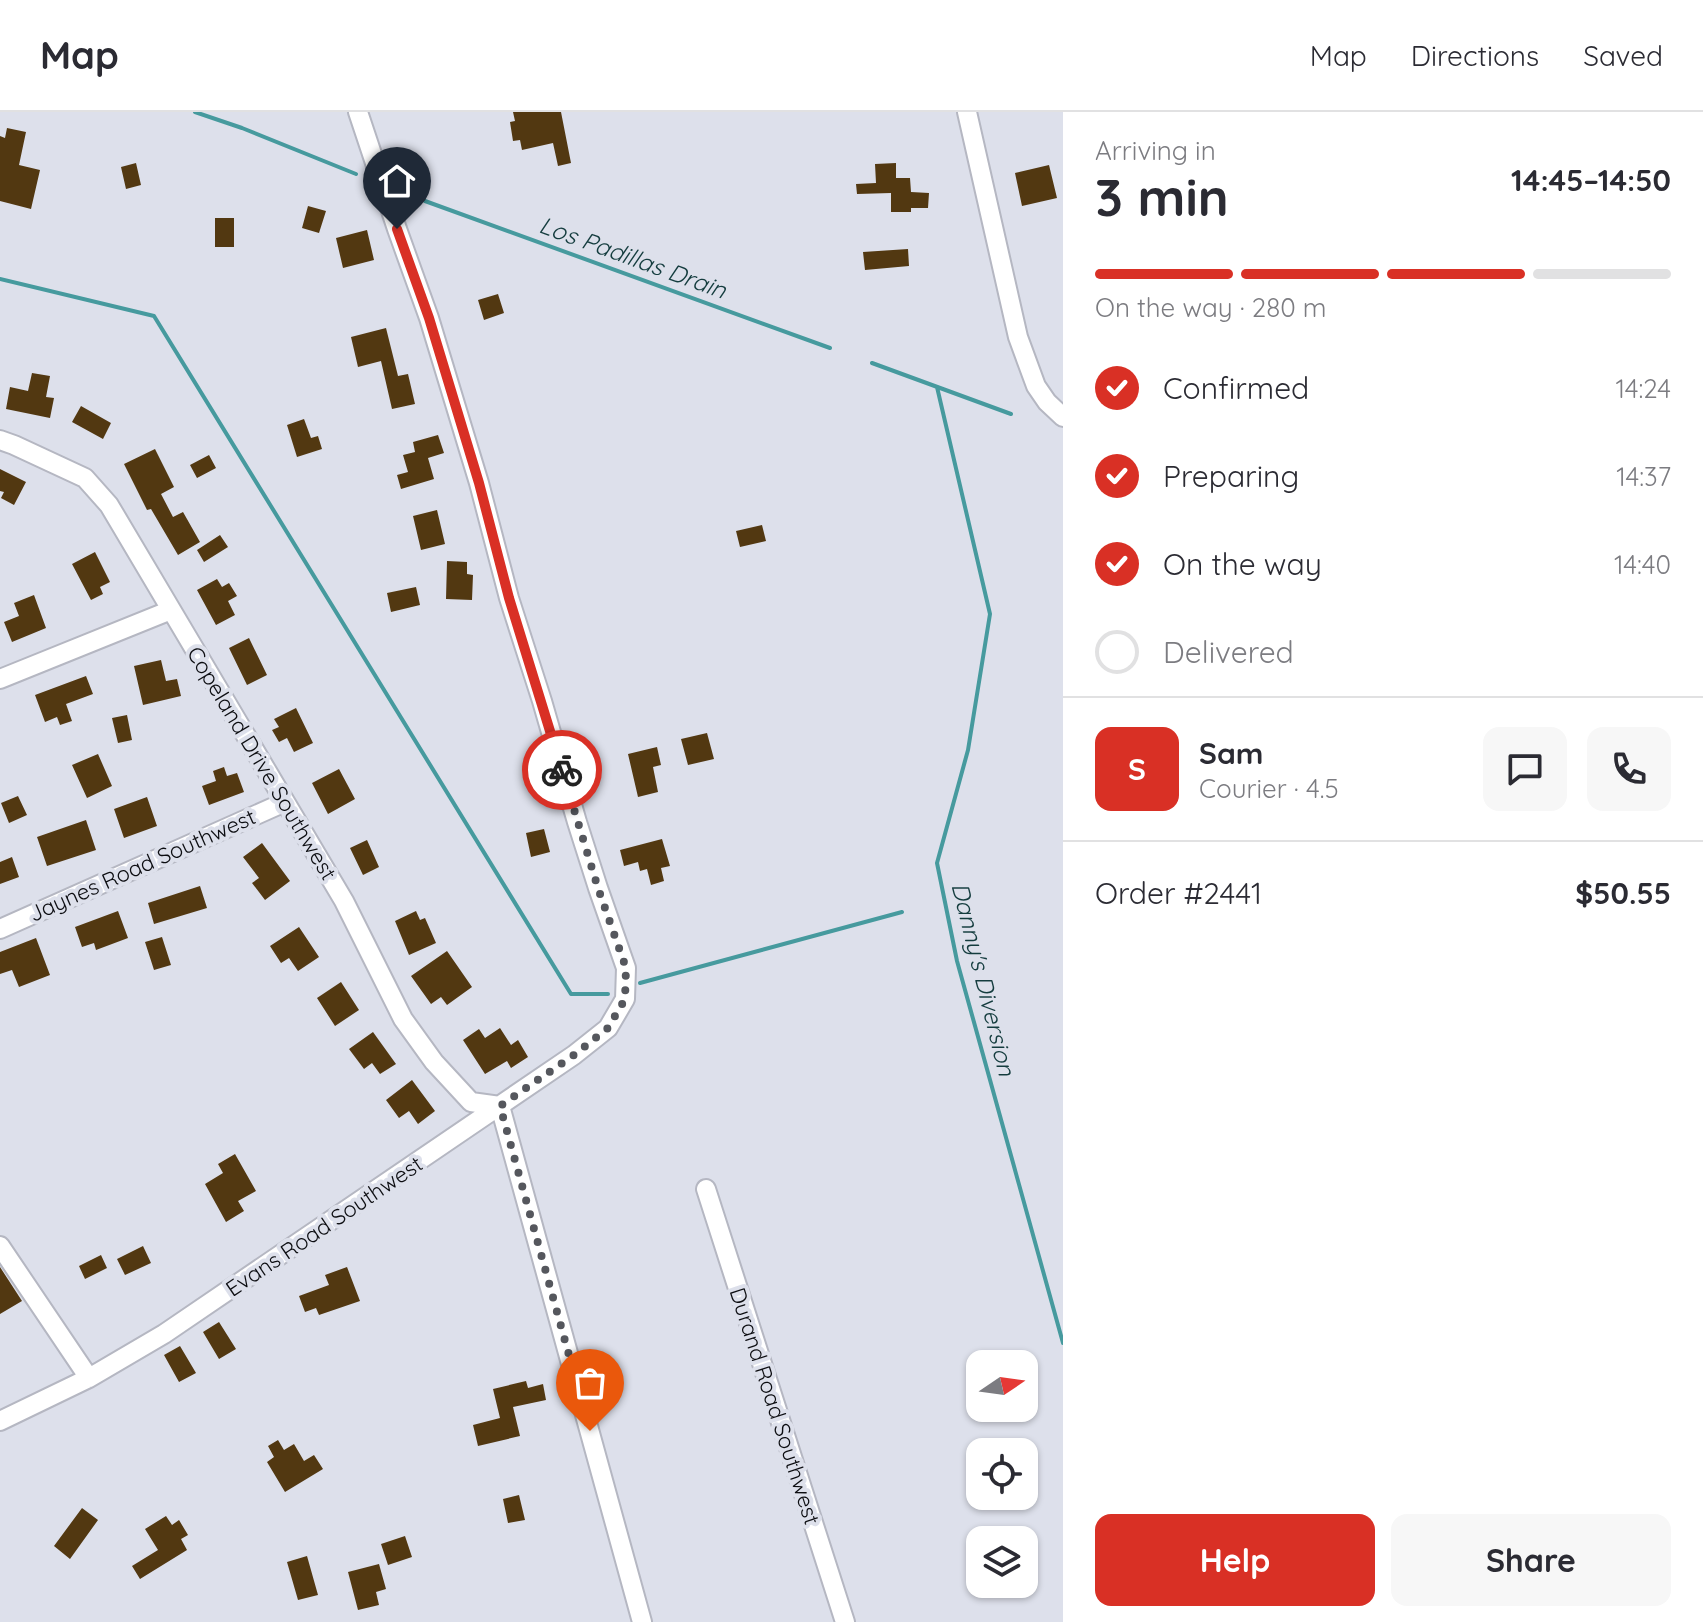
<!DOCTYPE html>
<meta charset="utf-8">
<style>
:root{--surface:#fff;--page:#f7f7f7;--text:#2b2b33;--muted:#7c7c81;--line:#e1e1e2;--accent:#d93025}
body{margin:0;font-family:Quicksand,sans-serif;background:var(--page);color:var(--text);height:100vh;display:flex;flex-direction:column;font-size:30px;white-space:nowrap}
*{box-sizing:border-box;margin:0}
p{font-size:26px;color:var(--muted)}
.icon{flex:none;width:44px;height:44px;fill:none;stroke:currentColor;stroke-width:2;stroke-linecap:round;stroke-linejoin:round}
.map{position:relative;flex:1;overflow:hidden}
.side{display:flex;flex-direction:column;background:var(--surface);width:640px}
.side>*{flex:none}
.needle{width:52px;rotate:77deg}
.fabs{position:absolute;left:966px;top:1238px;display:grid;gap:16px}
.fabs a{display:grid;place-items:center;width:72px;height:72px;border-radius:16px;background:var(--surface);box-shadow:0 2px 6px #0004;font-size:40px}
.pin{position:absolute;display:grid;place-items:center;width:68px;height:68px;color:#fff;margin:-82px -34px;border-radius:50% 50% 50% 0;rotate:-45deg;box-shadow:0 0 8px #0007}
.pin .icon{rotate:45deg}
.courier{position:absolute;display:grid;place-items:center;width:80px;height:80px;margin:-40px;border:6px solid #d93025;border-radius:50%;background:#fff;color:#222;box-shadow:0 2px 10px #0007}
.headline em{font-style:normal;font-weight:700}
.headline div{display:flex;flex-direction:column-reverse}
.headline{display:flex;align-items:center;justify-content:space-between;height:136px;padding:0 32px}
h1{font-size:52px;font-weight:700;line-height:60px}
.bar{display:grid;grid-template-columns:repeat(4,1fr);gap:12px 8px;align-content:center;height:96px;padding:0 32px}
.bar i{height:10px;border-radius:6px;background:var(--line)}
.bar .current{background:var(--accent)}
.bar p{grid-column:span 4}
.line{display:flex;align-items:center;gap:20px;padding:0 32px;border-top:2px solid var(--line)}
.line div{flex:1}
.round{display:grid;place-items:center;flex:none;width:84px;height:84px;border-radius:16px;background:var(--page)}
ol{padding:0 32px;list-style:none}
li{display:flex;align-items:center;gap:24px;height:88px}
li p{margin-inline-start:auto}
li .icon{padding:8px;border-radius:50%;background:var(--accent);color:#fff;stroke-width:4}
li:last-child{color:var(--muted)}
li i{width:44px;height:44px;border:4px solid var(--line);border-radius:50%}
.action{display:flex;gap:16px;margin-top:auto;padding:16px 32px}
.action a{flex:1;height:92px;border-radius:16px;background:var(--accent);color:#fff;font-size:32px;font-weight:700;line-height:92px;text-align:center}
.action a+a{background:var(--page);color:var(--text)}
header{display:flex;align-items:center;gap:48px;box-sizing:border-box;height:112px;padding:0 40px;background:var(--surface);border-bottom:2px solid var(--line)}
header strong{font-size:38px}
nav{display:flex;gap:44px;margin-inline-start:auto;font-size:28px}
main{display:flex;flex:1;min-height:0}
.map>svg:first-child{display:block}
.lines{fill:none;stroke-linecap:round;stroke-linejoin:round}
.stream{stroke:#469a9e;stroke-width:4}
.building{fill:#523811}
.minor-casing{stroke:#b5b7c2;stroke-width:22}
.minor{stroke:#fff;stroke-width:18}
.done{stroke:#55575d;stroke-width:8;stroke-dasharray:0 14.4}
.route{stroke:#d93025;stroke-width:10}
.labels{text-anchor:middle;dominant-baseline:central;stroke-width:8;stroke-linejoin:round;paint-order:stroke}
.street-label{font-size:22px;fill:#0c0d11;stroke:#dde0eb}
.water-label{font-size:24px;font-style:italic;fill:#143c3e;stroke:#dde0eb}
</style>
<header>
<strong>Map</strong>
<nav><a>Map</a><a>Directions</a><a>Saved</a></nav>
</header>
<main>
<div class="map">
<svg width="1063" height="1510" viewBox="0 0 1063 1510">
<rect width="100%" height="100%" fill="#dde0eb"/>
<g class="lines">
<path class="stream" d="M 195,0 L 242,16 L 356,62
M 425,89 L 830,236
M 0,167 L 154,204 L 571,882 L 608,882
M 872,251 L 1011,302
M 937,275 L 990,502 L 968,638 L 937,751 L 957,849 L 1063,1231
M 640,871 L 902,800"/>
</g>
<path class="building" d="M 513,0 L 561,0 L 571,51 L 558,54 L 553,31 L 522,38 L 520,28 L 513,29 L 510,10 L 515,9 Z
M 7,16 L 26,20 L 19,53 L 40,58 L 31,97 L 0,89 L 0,24 L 5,26 Z
M 136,51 L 141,73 L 126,77 L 121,55 Z
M 896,51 L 896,66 L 910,66 L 911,80 L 929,81 L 928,96 L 911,96 L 911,100 L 891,100 L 891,81 L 857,82 L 856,72 L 876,71 L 875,52 Z
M 1049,53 L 1057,86 L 1022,94 L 1015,61 Z
M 308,94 L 326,99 L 319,121 L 302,116 Z
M 215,106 L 234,106 L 234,135 L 215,135 Z
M 367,118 L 374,148 L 343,156 L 336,126 Z
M 908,137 L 909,154 L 865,158 L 863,140 Z
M 498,182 L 504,201 L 484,208 L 478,188 Z
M 386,216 L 398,264 L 408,262 L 415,292 L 392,297 L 381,249 L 358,255 L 351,225 Z
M 32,261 L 50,264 L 46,285 L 54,286 L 50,306 L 6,297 L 10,275 L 28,279 Z
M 81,294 L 111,311 L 103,327 L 72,310 Z
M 304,307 L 311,326 L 318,324 L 322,337 L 297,345 L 287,313 Z
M 438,323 L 444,341 L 428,346 L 434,367 L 401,377 L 397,363 L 408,360 L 403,343 L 415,340 L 413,330 Z
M 155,337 L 174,375 L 161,382 L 173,405 L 183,400 L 200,430 L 178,443 L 151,397 L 147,398 L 124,352 Z
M 209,343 L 216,356 L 197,366 L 190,353 Z
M 0,357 L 26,370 L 14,393 L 1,386 L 4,380 L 0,379 Z
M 437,398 L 445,432 L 421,438 L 413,404 Z
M 762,413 L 766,429 L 740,435 L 736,419 Z
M 220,423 L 228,435 L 204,450 L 197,438 Z
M 95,440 L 110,470 L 100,475 L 103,482 L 91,488 L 72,452 Z
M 447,449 L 467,450 L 467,462 L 473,463 L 472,488 L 446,487 Z
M 217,467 L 222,475 L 229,471 L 237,484 L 228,489 L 235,503 L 216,513 L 197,478 Z
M 416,475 L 420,493 L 391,500 L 387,481 Z
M 34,483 L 46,516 L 12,530 L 4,510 L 19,504 L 14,491 Z
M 249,526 L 267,563 L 247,573 L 229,536 Z
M 161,548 L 166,569 L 177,567 L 181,584 L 143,593 L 134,554 Z
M 86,564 L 93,582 L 66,592 L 72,609 L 60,613 L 57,605 L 45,610 L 35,583 Z
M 296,596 L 313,631 L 294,640 L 287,626 L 279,630 L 272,618 L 279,615 L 274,607 Z
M 127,603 L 132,628 L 118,631 L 112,606 Z
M 707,621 L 714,647 L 688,653 L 681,627 Z
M 657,635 L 661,653 L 653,655 L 658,680 L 638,685 L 628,642 Z
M 98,642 L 112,674 L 87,686 L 72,653 Z
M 224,655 L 227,664 L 237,661 L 244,680 L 209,693 L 202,674 L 216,669 L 213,659 Z
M 339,657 L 355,687 L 328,702 L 312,671 Z
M 18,684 L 27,703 L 9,711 L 1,691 Z
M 147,685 L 157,714 L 124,726 L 114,697 Z
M 86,708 L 96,738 L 47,754 L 37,725 Z
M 544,717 L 550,740 L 531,745 L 526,721 Z
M 662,727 L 670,754 L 661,756 L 664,769 L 651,773 L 647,757 L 640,759 L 638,750 L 624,754 L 620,738 Z
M 367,728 L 379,755 L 363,763 L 350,736 Z
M 262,731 L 290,769 L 265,788 L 252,771 L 259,766 L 243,745 Z
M 12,745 L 19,765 L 0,772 L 0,750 Z
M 200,774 L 207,796 L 154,812 L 148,791 Z
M 118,799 L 128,826 L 96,838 L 94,831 L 82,835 L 75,815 Z
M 416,799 L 420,808 L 425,806 L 436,831 L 409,843 L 395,809 Z
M 299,815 L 319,845 L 298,859 L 289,846 L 281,851 L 270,834 Z
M 162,825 L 171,853 L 154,858 L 145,830 Z
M 36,826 L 50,863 L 19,875 L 12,858 L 0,862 L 0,840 Z
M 447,839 L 472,875 L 447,893 L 441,885 L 431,892 L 411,864 Z
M 341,870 L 359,898 L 335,914 L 317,886 Z
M 500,916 L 511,933 L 518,928 L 528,945 L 511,956 L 507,949 L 485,962 L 463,928 L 479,917 L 485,926 Z
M 373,920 L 396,952 L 380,962 L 372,951 L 364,957 L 349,937 Z
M 412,968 L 435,999 L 418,1012 L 409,999 L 399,1006 L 386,988 Z
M 235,1042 L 256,1079 L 238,1089 L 244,1099 L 226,1110 L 205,1072 L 223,1061 L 218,1052 Z
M 143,1134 L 151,1151 L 125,1163 L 117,1147 Z
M 101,1143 L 107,1156 L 85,1167 L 79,1154 Z
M 0,1155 L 22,1189 L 0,1202 Z
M 347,1155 L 360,1189 L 319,1203 L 316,1196 L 305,1200 L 299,1184 L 329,1173 L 325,1163 Z
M 219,1210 L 236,1237 L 219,1247 L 203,1220 Z
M 180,1234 L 196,1261 L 179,1270 L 164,1243 Z
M 526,1269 L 528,1276 L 543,1272 L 546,1288 L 513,1295 L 520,1324 L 478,1334 L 473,1313 L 500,1306 L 493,1277 Z
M 278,1328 L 284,1338 L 294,1332 L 304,1349 L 314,1343 L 323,1357 L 285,1380 L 267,1350 L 274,1345 L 268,1334 Z
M 519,1383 L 525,1408 L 508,1411 L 503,1387 Z
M 82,1396 L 98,1408 L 70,1447 L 54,1434 Z
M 166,1404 L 172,1413 L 179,1408 L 188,1423 L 181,1427 L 187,1438 L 140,1467 L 132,1454 L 158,1438 L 145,1417 Z
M 405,1424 L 412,1445 L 388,1453 L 381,1432 Z
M 307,1444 L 318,1483 L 298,1488 L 287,1450 Z
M 379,1452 L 386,1477 L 376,1480 L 379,1493 L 358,1498 L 348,1460 Z"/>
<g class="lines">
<g class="minor-casing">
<path id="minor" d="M 967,0 L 1018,225 L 1036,274 L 1047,290 L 1063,305
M 0,328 L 14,333 L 85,366 L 109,393 L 344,789 L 403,907 L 434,950 L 471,990 L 500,994 L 642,1510
M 0,567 L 171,498
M 0,817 L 285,690
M 706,1077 L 845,1510
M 0,1134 L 89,1266
M 0,1309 L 89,1266 L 164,1222 L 574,943 L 608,916 L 625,887 L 626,856 L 598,776 L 577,710 L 542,589 L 509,486 L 479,371 L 429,206 L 397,117 L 358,0"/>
</g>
<use href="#minor" class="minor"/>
</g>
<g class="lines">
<path class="done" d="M 562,658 L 598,776 L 626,856 L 625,887 L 608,916 L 574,943 L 500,994 L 590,1319"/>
<path class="route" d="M 397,117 L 429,206 L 479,371 L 509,486 L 562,658"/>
</g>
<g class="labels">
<g class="street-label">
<text transform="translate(262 651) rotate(59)">Copeland Drive Southwest</text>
<text transform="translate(142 753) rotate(-24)">Jaynes Road Southwest</text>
<text transform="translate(324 1114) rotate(-34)">Evans Road Southwest</text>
<text transform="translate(775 1294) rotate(72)">Durand Road Southwest</text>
</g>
<g class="water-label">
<text transform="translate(633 145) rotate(20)">Los Padillas Drain</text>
<text transform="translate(984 867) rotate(76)">Danny's Diversion</text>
</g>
</g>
</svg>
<div class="fabs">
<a><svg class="needle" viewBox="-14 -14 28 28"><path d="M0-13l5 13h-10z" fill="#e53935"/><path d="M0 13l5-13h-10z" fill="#7c7c81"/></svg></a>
<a><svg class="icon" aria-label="locate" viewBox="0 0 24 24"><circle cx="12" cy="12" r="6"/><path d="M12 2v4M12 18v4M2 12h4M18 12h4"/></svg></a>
<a><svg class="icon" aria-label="layers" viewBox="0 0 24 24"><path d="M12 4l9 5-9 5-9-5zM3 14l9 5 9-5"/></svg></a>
</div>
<div class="pin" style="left:590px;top:1319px;background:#ea580c"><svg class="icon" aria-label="bag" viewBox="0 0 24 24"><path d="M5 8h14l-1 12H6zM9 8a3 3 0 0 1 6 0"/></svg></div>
<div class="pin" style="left:397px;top:117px;background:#1f2937"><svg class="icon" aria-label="home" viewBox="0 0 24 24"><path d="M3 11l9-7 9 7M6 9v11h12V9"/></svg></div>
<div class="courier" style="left:562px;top:658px"><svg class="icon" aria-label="bike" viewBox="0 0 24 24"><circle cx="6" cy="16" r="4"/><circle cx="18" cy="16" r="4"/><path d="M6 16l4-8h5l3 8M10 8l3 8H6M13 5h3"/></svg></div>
</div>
<section class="side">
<div class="headline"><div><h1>3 min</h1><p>Arriving in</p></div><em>14:45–14:50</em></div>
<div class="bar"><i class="current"></i><i class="current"></i><i class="current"></i><i></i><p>On the way · 280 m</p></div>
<ol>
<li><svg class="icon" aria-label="check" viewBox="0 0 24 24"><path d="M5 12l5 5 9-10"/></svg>Confirmed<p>14:24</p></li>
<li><svg class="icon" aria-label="check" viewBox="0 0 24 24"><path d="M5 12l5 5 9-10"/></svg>Preparing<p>14:37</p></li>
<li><svg class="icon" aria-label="check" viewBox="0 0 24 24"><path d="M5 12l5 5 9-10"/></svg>On the way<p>14:40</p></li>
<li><i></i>Delivered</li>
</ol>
<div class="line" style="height:144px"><b class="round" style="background:var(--accent);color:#fff">S</b><div><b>Sam</b><p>Courier · 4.5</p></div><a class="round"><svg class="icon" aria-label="chat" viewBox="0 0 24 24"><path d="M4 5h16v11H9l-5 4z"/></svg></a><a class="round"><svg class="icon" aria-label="phone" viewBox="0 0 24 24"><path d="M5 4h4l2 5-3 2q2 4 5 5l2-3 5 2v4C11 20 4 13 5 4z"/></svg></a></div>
<div class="line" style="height:104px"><div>Order #2441</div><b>$50.55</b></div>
<div class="action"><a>Help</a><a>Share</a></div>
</section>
</main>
